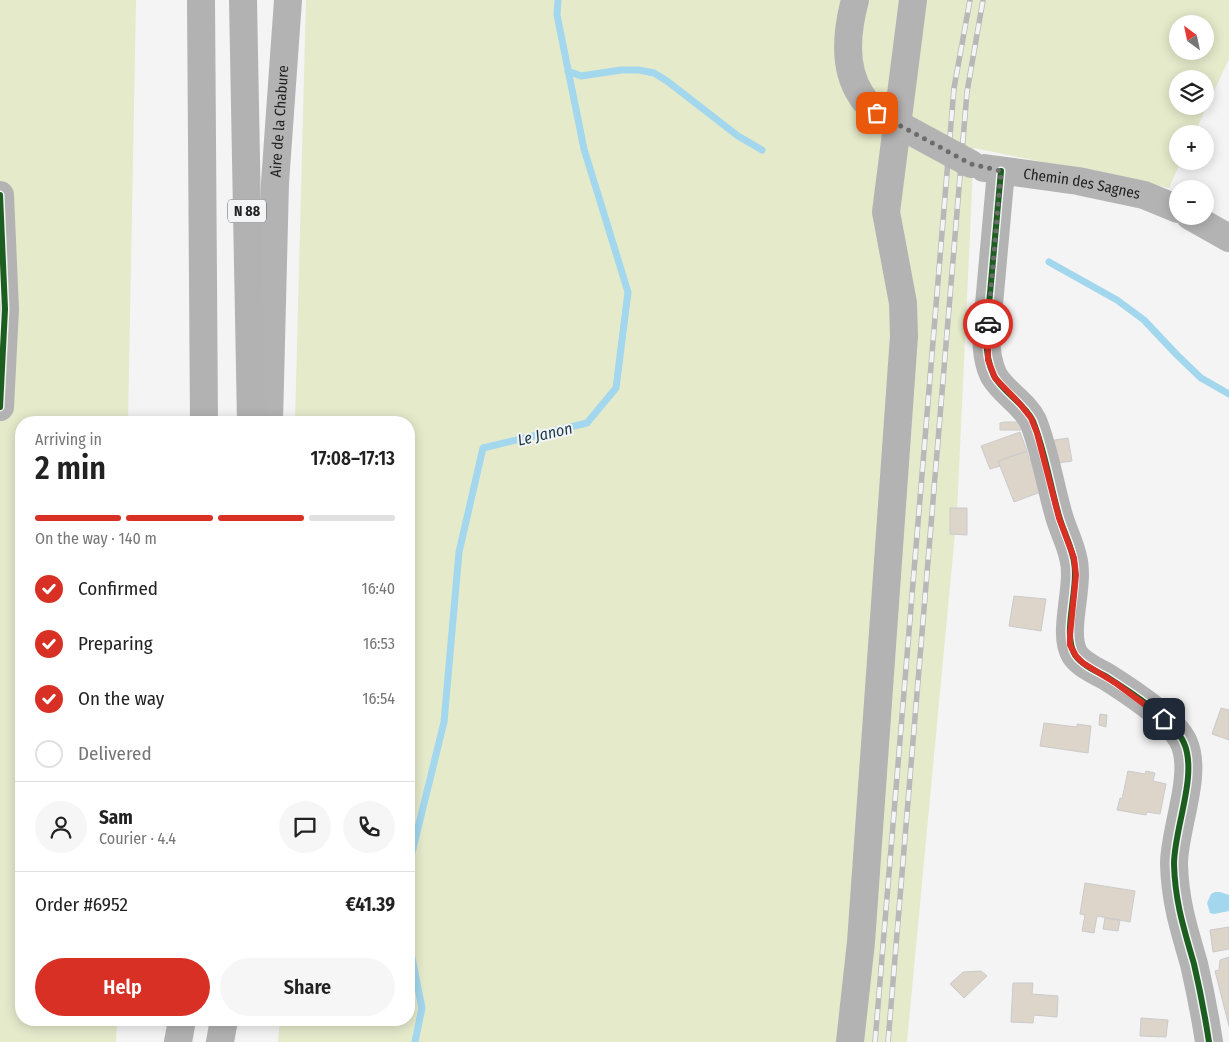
<!DOCTYPE html>
<meta charset="utf-8">
<style>
:root{--surface:#fff;--page:#f6f6f6;--text:#222;--muted:#767676;--line:#e0e0e0;--accent:#d93025}
body{margin:0;font-family:"Fira Sans Condensed",sans-serif;background:var(--page);color:var(--text);height:100vh;display:flex;flex-direction:column;font-size:19px;white-space:nowrap}
*{box-sizing:border-box;margin:0}
p{font-size:16px;color:var(--muted)}
.icon{flex:none;width:28px;height:28px;fill:none;stroke:currentColor;stroke-width:2;stroke-linecap:round;stroke-linejoin:round}
.map{position:relative;flex:1;overflow:hidden}
.side{position:absolute;left:15px;top:416px;width:400px;height:610px;display:flex;flex-direction:column;background:var(--surface);border-radius:20px;box-shadow:0 2px 12px #0003}
.side>*{flex:none}
.needle{width:32px;rotate:327deg}
.tools{position:absolute;left:1169px;top:15px;display:grid;gap:10px}
.tools a{display:grid;place-items:center;width:45px;height:45px;border-radius:50%;background:var(--surface);box-shadow:0 2px 12px #0003;font-size:25px}
.pin{position:absolute;display:grid;place-items:center;width:42px;height:42px;color:#fff;margin:-21px;border-radius:10px;box-shadow:0 2px 8px #0006}
.courier{position:absolute;display:grid;place-items:center;width:50px;height:50px;margin:-25px;border:4px solid #d93025;border-radius:50%;background:#fff;color:#222;box-shadow:0 1px 6px #0007}
.summary em{font-style:normal;font-weight:600}
.summary div{display:flex;flex-direction:column-reverse}
.summary{display:flex;align-items:center;justify-content:space-between;height:85px;padding:0 20px}
h1{font-size:32px;font-weight:600;line-height:38px}
.bar{display:grid;grid-template-columns:repeat(4,1fr);gap:8px 5px;align-content:center;height:60px;padding:0 20px}
.bar i{height:6px;border-radius:4px;background:var(--line)}
.bar .selected{background:var(--accent)}
.bar p{grid-column:span 4}
.line{display:flex;align-items:center;gap:12px;padding:0 20px;border-top:1px solid var(--line)}
.line div{flex:1}
.round{display:grid;place-items:center;flex:none;width:52px;height:52px;border-radius:26px;background:var(--page)}
ol{padding:0 20px;list-style:none}
li{display:flex;align-items:center;gap:15px;height:55px}
li p{margin-inline-start:auto}
li .icon{padding:5px;border-radius:50%;background:var(--accent);color:#fff;stroke-width:4}
li:last-child{color:var(--muted)}
li i{width:28px;height:28px;border:2px solid var(--line);border-radius:50%}
.primary-button{display:flex;gap:10px;margin-top:auto;padding:10px 20px}
.primary-button a{flex:1;height:58px;border-radius:30px;background:var(--accent);color:#fff;font-size:20px;font-weight:600;line-height:58px;text-align:center}
.primary-button a+a{background:var(--page);color:var(--text)}
.map>svg:first-child{display:block}
.green{fill:#e5eacb;fill-rule:evenodd}
.water{fill:#a3d7ee}
.lines{fill:none;stroke-linecap:round;stroke-linejoin:round}
.stream{stroke:#a3d7ee;stroke-width:7}
.building{fill:#ddd4ca;stroke:#cbcbcb}
.minor{stroke:#b4b3b3;stroke-width:28}
.highway{stroke:#b2b2b2;stroke-width:28}
.rail-casing{stroke:#b8b8b8;stroke-width:5.5}
.rail{stroke:#f3f4f5;stroke-width:4;stroke-dasharray:11;stroke-linecap:butt}
.minor-bridge{stroke:#b4b3b3;stroke-width:28}
.cycleway-casing{stroke:#f3f4f5;stroke-width:9}
.cycleway{stroke:#1b5e20;stroke-width:6}
.done{stroke:#6c6c6c;stroke-width:5;stroke-dasharray:0 9}
.route{stroke:#d93025;stroke-width:6}
.labels{text-anchor:middle;dominant-baseline:central;stroke-width:4;stroke-linejoin:round;paint-order:stroke}
.shield{fill:#f3f4f5;stroke:#616162;stroke-width:1}
.shield-label{font-size:14px;font-weight:bold;fill:#222223}
.street-label{font-size:15px;fill:#222223;stroke:#f3f4f5}
.water-label{font-size:16px;font-style:italic;fill:#1a3b4a;stroke:#f3f4f5}
</style>
<div class="map">
<svg width="1229" height="1042" viewBox="0 0 1229 1042">
<rect width="100%" height="100%" fill="#f4f4f4"/>
<path class="green" d="M 0,0 L 136,0 L 128,422 L 21,422 L 21,1020 L 117,1020 L 116,1042 L 0,1042 Z
M 306,0 L 1229,0 L 1229,59 L 1194,134 L 1178,134 L 1178,161 L 1181,161 L 1169,188 L 974,148 L 957,512 L 907,1042 L 278,1042 L 280,1020 L 409,1020 L 409,422 L 295,422 ZM 1178,24 L 1205,24 L 1205,51 L 1178,51 ZM 1178,79 L 1205,79 L 1205,106 L 1178,106 Z"/>
<path class="water" d="M 1215,892 L 1220,892 L 1229,895 L 1229,911 L 1214,914 L 1210,913 L 1207,903 L 1211,894 Z"/>
<g class="lines">
<path class="stream" d="M 568,71 L 581,76 L 621,70 L 639,70 L 654,73 L 667,81 L 738,136 L 762,150
M 1049,262 L 1117,300 L 1144,320 L 1177,355 L 1201,378 L 1229,394
M 409,865 L 444,722 L 459,552 L 483,448 L 587,423 L 616,388 L 628,292 L 584,149 L 557,15 L 558,0
M 409,943 L 422,1008 L 415,1042"/>
</g>
<path class="building" d="M 1005,422 L 1021,422 L 1021,430 L 1000,430 L 1000,423 Z
M 1020,432 L 1027,451 L 998,461 L 1000,466 L 990,469 L 981,446 Z
M 1068,438 L 1072,461 L 1052,464 L 1048,441 Z
M 1027,451 L 1029,459 L 1036,458 L 1046,490 L 1014,502 L 998,461 Z
M 950,508 L 967,508 L 967,535 L 950,534 Z
M 1014,596 L 1046,599 L 1041,631 L 1009,626 Z
M 1221,708 L 1229,710 L 1229,740 L 1212,734 Z
M 1100,714 L 1107,715 L 1106,727 L 1099,725 Z
M 1044,723 L 1077,727 L 1077,724 L 1091,726 L 1088,753 L 1040,746 Z
M 1128,771 L 1145,774 L 1146,771 L 1155,773 L 1153,781 L 1166,784 L 1160,814 L 1147,812 L 1146,815 L 1117,810 L 1120,798 L 1122,799 Z
M 1085,883 L 1135,891 L 1130,922 L 1097,916 L 1094,933 L 1082,931 L 1085,915 L 1080,914 Z
M 1105,918 L 1120,920 L 1118,931 L 1103,929 Z
M 1229,927 L 1229,949 L 1213,952 L 1210,930 Z
M 1229,957 L 1229,1026 L 1215,971 L 1219,970 L 1220,960 Z
M 981,971 L 987,976 L 964,998 L 950,984 L 963,972 Z
M 1013,983 L 1033,983 L 1032,994 L 1058,996 L 1057,1017 L 1034,1015 L 1033,1023 L 1011,1022 Z
M 1141,1018 L 1168,1020 L 1166,1037 L 1140,1036 Z"/>
<g class="lines">
<g class="minor">
<path d="M 855,0 C 847,30 843,68 861,95 C 865,102 871,107 877,113"/>
<path id="s1" d="M 984,168 L 1078,181 L 1144,195 L 1178,209"/>
<path d="M 1001,171 L 986,338 C 987,352 988,364 994,376 C 1004,393 1024,403 1033,421 C 1045,451 1050,485 1059,516 C 1063,530 1070,543 1073,557 C 1081,586 1061,632 1075,655 C 1082,665 1096,671 1107,677 C 1129,691 1174,720 1184,743 C 1198,775 1174,829 1174,864 C 1175,902 1184,929 1194,964 C 1200,990 1205,1016 1209,1042"/>
<path d="M 0,195 L 5,309 L 0,407"/>
<path d="M 1190,216 L 1229,238"/>
<path id="s2" d="M 269,422 L 275,183 L 288,0"/>
<path d="M 850,1042 L 861,942 L 904,336 L 903,303 L 886,212 L 913,0"/>
</g>
<path class="highway" d="M 201,0 L 204,422
M 243,0 L 251,422
M 178,1042 L 182,1020
M 220,1042 L 224,1020"/>
<g class="rail-casing">
<path id="rail" d="M 875,1042 L 954,88 L 970,0
M 888,1042 L 967,92 L 983,0"/>
</g>
<use href="#rail" class="rail"/>
<path class="minor-bridge" d="M 877,113 L 971,164"/>
<g class="cycleway-casing">
<path id="cycleway" d="M 1001,171 L 986,338 C 987,352 988,364 994,376 C 1004,393 1024,403 1033,421 C 1045,451 1050,485 1059,516 C 1063,530 1070,543 1073,557 C 1081,586 1061,632 1075,655 C 1082,665 1096,671 1107,677 C 1129,691 1174,720 1184,743 C 1198,775 1174,829 1174,864 C 1175,902 1184,929 1194,964 C 1200,990 1205,1016 1209,1042
M 0,195 L 5,309 L 0,407"/>
</g>
<use href="#cycleway" class="cycleway"/>
</g>
<g class="lines">
<path class="done" d="M 877,113 L 971,164 L 1001,171 L 988,324"/>
<path class="route" d="M 988,324 L 988,360 L 995,378 L 1020,404 L 1031,418 L 1037,433 L 1059,518 L 1074,558 L 1076,575 L 1070,635 L 1070,645 L 1076,656 L 1083,663 L 1117,684 L 1164,719"/>
</g>
<g class="labels">
<rect class="shield" x="228" y="199.5" width="38" height="23" rx="4"/>
<g class="shield-label">
<text x="247" y="211">N 88</text>
</g>
<g class="street-label">
<text stroke="none"><textPath href="#s2" startOffset="301">Aire de la Chabure</textPath></text>
<text stroke="none"><textPath href="#s1" startOffset="99">Chemin des Sagnes</textPath></text>
</g>
<g class="water-label">
<text transform="translate(545 434) rotate(-13)">Le Janon</text>
</g>
</g>
</svg>
<div class="tools">
<a><svg class="needle" viewBox="-14 -14 28 28"><path d="M0-13l5 13h-10z" fill="#e53935"/><path d="M0 13l5-13h-10z" fill="#767676"/></svg></a>
<a><svg class="icon" aria-label="layers" viewBox="0 0 24 24"><path d="M12 4l9 5-9 5-9-5zM3 14l9 5 9-5"/></svg></a>
<a>+</a>
<a>−</a>
</div>
<div class="pin" style="left:877px;top:113px;background:#ea580c"><svg class="icon" aria-label="bag" viewBox="0 0 24 24"><path d="M5 8h14l-1 12H6zM9 8a3 3 0 0 1 6 0"/></svg></div>
<div class="pin" style="left:1164px;top:719px;background:#1f2937"><svg class="icon" aria-label="home" viewBox="0 0 24 24"><path d="M3 11l9-7 9 7M6 9v11h12V9"/></svg></div>
<div class="courier" style="left:988px;top:324px"><svg class="icon" aria-label="car" viewBox="0 0 24 24"><path d="M5 17H2v-5l4-1 3-4h7l3 4 3 1v5h-3M9 17h6M6 11h13"/><circle cx="7" cy="17" r="2"/><circle cx="17" cy="17" r="2"/></svg></div>
<section class="side">
<div class="summary"><div><h1>2 min</h1><p>Arriving in</p></div><em>17:08–17:13</em></div>
<div class="bar"><i class="selected"></i><i class="selected"></i><i class="selected"></i><i></i><p>On the way · 140 m</p></div>
<ol>
<li><svg class="icon" aria-label="check" viewBox="0 0 24 24"><path d="M5 12l5 5 9-10"/></svg>Confirmed<p>16:40</p></li>
<li><svg class="icon" aria-label="check" viewBox="0 0 24 24"><path d="M5 12l5 5 9-10"/></svg>Preparing<p>16:53</p></li>
<li><svg class="icon" aria-label="check" viewBox="0 0 24 24"><path d="M5 12l5 5 9-10"/></svg>On the way<p>16:54</p></li>
<li><i></i>Delivered</li>
</ol>
<div class="line" style="height:90px"><a class="round"><svg class="icon" aria-label="person" viewBox="0 0 24 24"><circle cx="12" cy="8" r="4"/><path d="M4 21q1-7 8-7t8 7"/></svg></a><div><b>Sam</b><p>Courier · 4.4</p></div><a class="round"><svg class="icon" aria-label="chat" viewBox="0 0 24 24"><path d="M4 5h16v11H9l-5 4z"/></svg></a><a class="round"><svg class="icon" aria-label="phone" viewBox="0 0 24 24"><path d="M5 4h4l2 5-3 2q2 4 5 5l2-3 5 2v4C11 20 4 13 5 4z"/></svg></a></div>
<div class="line" style="height:65px"><div>Order #6952</div><b>€41.39</b></div>
<div class="primary-button"><a>Help</a><a>Share</a></div>
</section>
</div>
